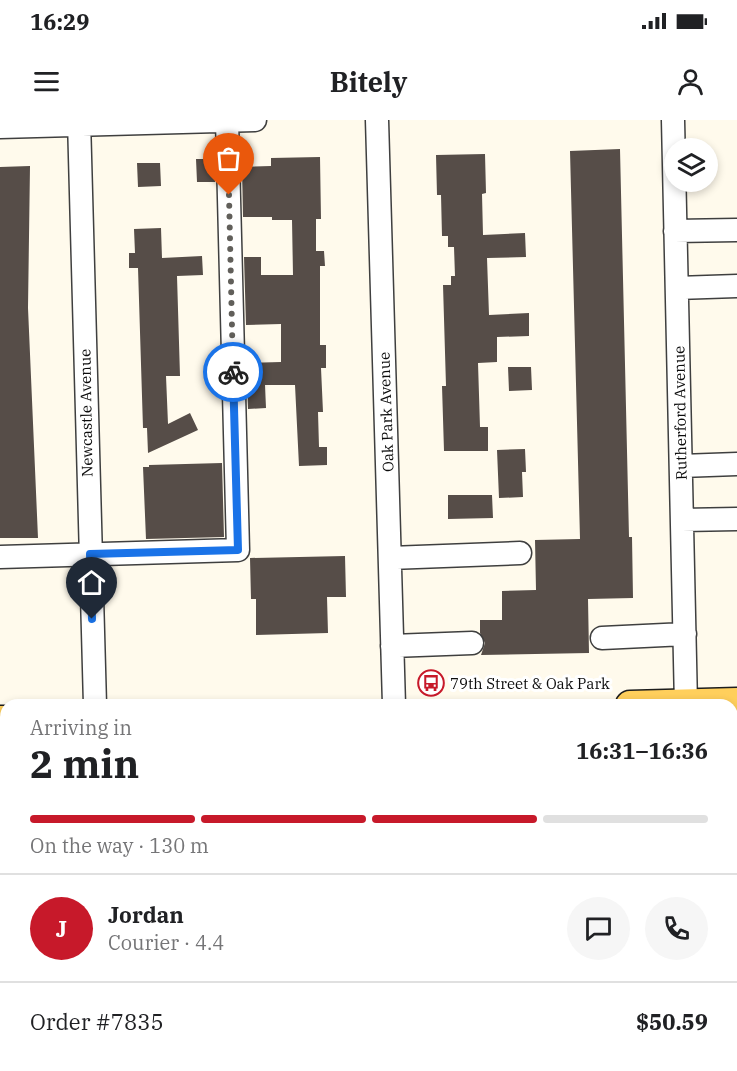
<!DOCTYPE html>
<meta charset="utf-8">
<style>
:root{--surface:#fff;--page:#f6f6f6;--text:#202124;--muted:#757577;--line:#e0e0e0;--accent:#c7192a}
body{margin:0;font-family:"IBM Plex Serif",serif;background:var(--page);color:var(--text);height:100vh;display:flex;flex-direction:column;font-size:22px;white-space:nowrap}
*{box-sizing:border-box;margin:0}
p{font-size:20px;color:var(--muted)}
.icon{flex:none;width:33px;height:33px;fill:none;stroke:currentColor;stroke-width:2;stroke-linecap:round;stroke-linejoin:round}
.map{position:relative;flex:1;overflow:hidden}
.sheet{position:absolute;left:0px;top:579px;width:738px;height:372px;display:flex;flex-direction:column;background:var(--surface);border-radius:18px 18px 0 0;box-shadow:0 3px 9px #0003}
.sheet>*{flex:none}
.buttons{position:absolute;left:664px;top:18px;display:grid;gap:12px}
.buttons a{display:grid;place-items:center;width:54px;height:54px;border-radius:50%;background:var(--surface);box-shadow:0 3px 9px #0003;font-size:30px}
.pin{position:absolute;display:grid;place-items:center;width:51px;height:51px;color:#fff;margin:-62px -26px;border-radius:50% 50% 50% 0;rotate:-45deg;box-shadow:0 0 6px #0007}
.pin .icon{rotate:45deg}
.courier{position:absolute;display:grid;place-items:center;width:60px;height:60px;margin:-30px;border:4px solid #1a73e8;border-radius:50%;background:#fff;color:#222;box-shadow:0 2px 8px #0007}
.overview em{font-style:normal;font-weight:700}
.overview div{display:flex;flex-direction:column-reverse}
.overview{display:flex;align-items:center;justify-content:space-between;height:102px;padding:0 30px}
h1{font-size:39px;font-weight:700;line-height:45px}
.bar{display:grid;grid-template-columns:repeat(4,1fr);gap:9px 6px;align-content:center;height:72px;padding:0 30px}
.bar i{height:8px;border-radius:4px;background:var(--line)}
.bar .active{background:var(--accent)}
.bar p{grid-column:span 4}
.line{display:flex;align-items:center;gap:15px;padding:0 30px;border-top:2px solid var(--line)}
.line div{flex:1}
.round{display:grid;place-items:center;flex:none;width:63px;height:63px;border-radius:32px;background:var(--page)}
.status{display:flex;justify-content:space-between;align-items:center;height:42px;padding:0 30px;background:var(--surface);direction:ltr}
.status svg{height:16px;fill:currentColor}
header{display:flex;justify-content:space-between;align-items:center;height:78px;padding:0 30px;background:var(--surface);font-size:27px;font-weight:700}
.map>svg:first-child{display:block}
.building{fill:#564d48}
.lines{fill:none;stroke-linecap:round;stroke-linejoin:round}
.minor-casing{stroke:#3f3f3f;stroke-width:25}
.major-casing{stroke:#1d1d1d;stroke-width:31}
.minor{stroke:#fff;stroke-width:22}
.major{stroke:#ffcf5c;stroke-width:28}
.done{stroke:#615f5a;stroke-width:6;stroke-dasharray:0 10.8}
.route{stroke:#1a73e8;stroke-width:8}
.labels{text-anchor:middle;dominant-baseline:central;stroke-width:6;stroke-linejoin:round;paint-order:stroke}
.street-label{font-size:15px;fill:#0c0c0c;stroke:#fff}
.poi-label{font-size:15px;fill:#0c0c0c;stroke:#fff;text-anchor:start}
</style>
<div class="status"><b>16:29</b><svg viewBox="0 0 49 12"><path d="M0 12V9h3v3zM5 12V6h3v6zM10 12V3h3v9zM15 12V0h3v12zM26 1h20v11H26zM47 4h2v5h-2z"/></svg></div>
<header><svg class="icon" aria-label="menu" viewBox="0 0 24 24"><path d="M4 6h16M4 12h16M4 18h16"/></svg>Bitely<svg class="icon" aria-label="person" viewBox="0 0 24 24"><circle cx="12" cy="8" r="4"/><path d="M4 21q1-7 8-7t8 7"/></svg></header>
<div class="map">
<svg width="737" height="951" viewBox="0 0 737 951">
<rect width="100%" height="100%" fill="#fffaec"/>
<path class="building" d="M 620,29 L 629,417 L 632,417 L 633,478 L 588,479 L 589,533 L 481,535 L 485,523 L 480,513 L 480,500 L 502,500 L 502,471 L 536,470 L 535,420 L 580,419 L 570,31 Z
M 485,34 L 486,73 L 482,74 L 483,115 L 525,113 L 526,137 L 487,138 L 489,195 L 529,193 L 529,216 L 497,217 L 497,242 L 478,243 L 480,307 L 488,307 L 488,331 L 444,331 L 442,266 L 446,266 L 443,165 L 451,165 L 451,156 L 455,156 L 454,127 L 448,127 L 448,116 L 442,116 L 441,75 L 437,75 L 436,35 Z
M 320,37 L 321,99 L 316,99 L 316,131 L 324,131 L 325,146 L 320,146 L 320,225 L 326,225 L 326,248 L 321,248 L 323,292 L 318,292 L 319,327 L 327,327 L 327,345 L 299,346 L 295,265 L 265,265 L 266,288 L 248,289 L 247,243 L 281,242 L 281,204 L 246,205 L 244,137 L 261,137 L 261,155 L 293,155 L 292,100 L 272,100 L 272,97 L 243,97 L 242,47 L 271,46 L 271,38 Z
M 196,39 L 214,39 L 215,62 L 197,62 Z
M 137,43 L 160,43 L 161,66 L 138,67 Z
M 30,46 L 28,188 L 38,418 L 0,418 L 0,47 Z
M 161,108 L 162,138 L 202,136 L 203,155 L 177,156 L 180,256 L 166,256 L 168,304 L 190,293 L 198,310 L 148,333 L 147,308 L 143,308 L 138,148 L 129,148 L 129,133 L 135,133 L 134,109 Z
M 508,247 L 531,247 L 532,270 L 509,271 Z
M 525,329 L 526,352 L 522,352 L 523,377 L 499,378 L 497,330 Z
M 222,343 L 224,417 L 146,419 L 143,347 L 149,347 L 149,345 Z
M 448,375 L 492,375 L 493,398 L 448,399 Z
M 345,436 L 346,477 L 327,477 L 328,513 L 256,515 L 256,479 L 251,479 L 250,438 Z"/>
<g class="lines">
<g class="minor-casing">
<path id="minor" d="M 79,0 L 95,585
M 377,0 L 394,585
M 673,0 L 686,585
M 0,7 L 255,0
M 675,111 L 737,110
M 677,168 L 737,166
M 681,346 L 737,344
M 682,400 L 737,399
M 0,437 L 238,430 L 227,0
M 390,438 L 520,433
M 602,518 L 685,514
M 392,526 L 472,523
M 106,945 L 106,951
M 404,945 L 404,951
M 553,945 L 553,951
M 697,945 L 697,951"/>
</g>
<g class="major-casing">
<path id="major" d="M 630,585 L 737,582
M 0,600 L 6,600"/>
</g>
<use href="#minor" class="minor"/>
<use href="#major" class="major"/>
</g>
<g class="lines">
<path class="done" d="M 229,75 L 233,252"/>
<path class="route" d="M 92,499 L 90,434 L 238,430 L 233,252"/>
</g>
<defs>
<g id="bus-ring" transform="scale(1.35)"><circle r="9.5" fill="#fff" stroke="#c7192a" stroke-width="1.5"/><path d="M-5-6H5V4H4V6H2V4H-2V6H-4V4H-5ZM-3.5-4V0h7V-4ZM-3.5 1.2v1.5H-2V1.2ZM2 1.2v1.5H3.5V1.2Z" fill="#c7192a"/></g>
</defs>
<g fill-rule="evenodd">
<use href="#bus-ring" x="431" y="563"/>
</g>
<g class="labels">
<g class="street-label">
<text transform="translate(386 292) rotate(-92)">Oak Park Avenue</text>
<text transform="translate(86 293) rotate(-91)">Newcastle Avenue</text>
<text transform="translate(680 293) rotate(-91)">Rutherford Avenue</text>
</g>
<g class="poi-label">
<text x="450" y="563">79th Street &amp; Oak Park</text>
</g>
</g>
</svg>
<div class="buttons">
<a><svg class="icon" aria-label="layers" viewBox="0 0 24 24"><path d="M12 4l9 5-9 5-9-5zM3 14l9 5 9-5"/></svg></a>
</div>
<div class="pin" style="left:229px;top:75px;background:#ea580c"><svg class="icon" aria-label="bag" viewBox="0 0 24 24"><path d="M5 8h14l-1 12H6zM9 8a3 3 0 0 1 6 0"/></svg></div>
<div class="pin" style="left:92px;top:499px;background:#1f2937"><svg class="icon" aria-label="home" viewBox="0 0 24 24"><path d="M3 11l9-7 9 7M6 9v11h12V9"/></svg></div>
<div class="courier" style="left:233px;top:252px"><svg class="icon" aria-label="bike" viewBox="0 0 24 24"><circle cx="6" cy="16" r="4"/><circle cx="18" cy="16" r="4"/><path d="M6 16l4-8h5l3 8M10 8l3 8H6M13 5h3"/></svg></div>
<section class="sheet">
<div class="overview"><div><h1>2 min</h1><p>Arriving in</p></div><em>16:31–16:36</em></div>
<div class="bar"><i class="active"></i><i class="active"></i><i class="active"></i><i></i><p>On the way · 130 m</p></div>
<div class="line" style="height:108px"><b class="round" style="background:var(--accent);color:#fff">J</b><div><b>Jordan</b><p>Courier · 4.4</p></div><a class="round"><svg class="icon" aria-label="chat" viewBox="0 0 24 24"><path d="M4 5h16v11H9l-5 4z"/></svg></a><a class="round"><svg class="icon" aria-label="phone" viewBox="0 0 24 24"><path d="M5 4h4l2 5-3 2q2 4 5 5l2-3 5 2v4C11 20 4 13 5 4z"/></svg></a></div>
<div class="line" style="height:78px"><div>Order #7835</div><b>$50.59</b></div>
</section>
</div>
